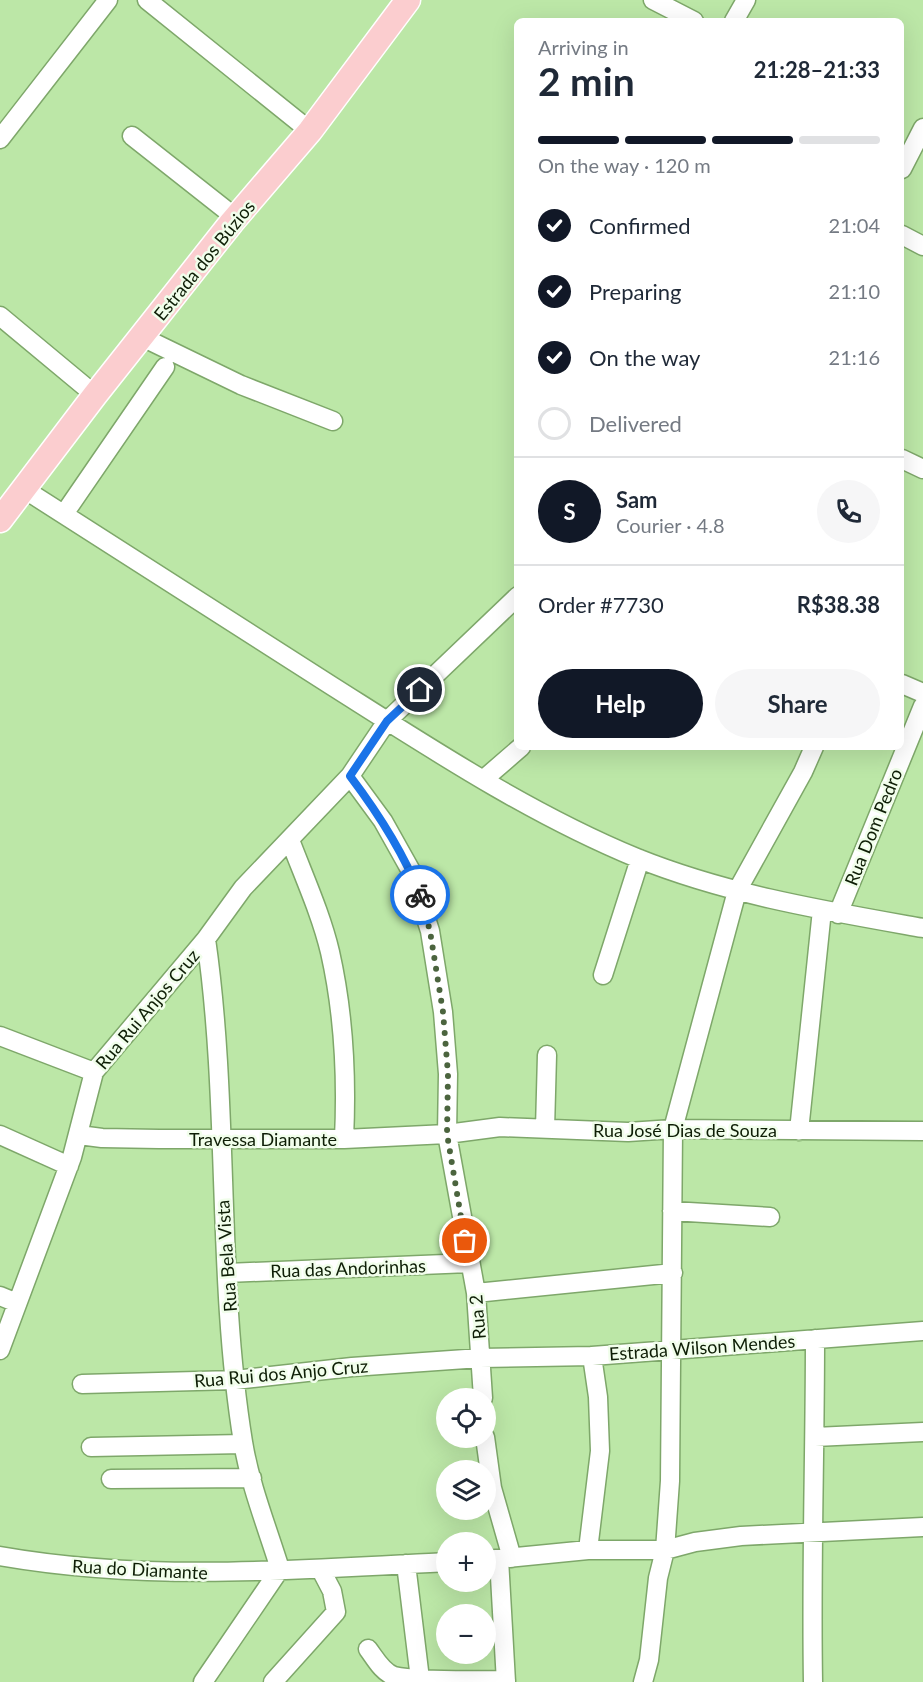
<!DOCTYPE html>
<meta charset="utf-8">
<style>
:root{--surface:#fff;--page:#f6f6f7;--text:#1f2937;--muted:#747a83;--line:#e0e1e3;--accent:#111827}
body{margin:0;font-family:Lato,sans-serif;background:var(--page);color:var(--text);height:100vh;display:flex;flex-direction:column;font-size:22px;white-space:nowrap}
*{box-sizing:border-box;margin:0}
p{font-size:20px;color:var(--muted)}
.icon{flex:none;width:33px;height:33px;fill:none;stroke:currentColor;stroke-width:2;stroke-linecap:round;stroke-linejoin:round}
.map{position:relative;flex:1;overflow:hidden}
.details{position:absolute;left:514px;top:18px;width:390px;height:732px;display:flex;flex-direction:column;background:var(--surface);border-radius:9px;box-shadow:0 6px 24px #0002}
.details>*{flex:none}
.tools{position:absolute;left:436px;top:1388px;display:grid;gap:12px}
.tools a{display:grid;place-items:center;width:60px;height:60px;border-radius:50%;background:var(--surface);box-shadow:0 6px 24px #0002;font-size:30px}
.pin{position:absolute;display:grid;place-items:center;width:51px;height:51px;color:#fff;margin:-26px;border:3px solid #fff;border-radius:50%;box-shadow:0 2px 6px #0007}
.courier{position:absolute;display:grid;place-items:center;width:60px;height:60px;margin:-30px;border:4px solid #1a73e8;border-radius:50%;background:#fff;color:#222;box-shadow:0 2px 8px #0007}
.summary em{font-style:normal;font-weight:700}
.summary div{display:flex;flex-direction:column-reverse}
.summary{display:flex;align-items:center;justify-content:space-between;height:102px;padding:0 24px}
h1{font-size:39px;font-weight:700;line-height:45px}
.bar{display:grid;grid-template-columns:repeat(4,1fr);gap:9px 6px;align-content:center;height:72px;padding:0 24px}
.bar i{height:8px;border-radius:4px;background:var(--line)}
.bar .selected{background:var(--accent)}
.bar p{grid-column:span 4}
.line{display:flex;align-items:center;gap:15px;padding:0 24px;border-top:2px solid var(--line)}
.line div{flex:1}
.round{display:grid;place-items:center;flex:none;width:63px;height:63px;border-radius:32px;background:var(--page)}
ol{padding:0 24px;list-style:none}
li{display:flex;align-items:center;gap:18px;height:66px}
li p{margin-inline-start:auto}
li .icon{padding:6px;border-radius:50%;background:var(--accent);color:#fff;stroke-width:4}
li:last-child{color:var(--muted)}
li i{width:33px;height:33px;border:3px solid var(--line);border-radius:50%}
.button{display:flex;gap:12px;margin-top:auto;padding:12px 24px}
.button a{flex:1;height:69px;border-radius:36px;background:var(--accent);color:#fff;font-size:24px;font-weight:700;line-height:69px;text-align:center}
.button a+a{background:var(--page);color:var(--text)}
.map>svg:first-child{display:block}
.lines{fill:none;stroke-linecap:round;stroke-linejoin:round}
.minor-casing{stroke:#7ea76a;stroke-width:21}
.major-casing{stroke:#fff;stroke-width:27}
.minor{stroke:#fff;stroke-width:18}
.major{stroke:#fbcdcf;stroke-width:24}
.done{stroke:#4b643e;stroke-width:6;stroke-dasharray:0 10.8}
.route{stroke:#1a73e8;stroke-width:8}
.labels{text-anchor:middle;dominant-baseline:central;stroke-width:5;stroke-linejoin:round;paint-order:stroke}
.street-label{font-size:18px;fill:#0e1e06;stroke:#f1feeb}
</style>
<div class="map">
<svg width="923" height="1682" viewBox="0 0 923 1682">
<rect width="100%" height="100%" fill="#bce7a7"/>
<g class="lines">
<g class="minor-casing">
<path id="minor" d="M 147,0 L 310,131
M 653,0 L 694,21
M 734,21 L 746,0
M 132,136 L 236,218
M 0,139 L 108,0
M 902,169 L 923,128
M 902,235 L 923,246
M 0,316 L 95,395
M 142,337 L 241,385 L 333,421
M 902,459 L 923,469
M 24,489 C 127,555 230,620 332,686 C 430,748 530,814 637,858 C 729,895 827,911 923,928
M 64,514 L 165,367
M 902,684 L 923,693
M 350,776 L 383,821 L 411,871 L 430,931 L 443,1012 L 448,1074 L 447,1134 L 476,1293 L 483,1398
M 484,779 L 521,747
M 290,840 C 304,877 321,914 330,952 C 344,1014 347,1076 344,1139
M 838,914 L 923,706
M 206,939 C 230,1105 216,1276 243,1442 C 250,1485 267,1527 280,1569
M 603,975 L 640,859
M 0,1036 L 94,1072
M 545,1129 L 547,1055
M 799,1131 L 822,910
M 0,1135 L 69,1166
M 79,1135 L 102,1138 L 159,1139 L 344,1139 L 447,1134 L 500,1127 L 628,1132 L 673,1129 L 923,1131
M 672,1211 L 770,1217
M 227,1273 L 469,1263
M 476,1293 L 673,1273
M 0,1296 L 17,1303
M 0,1350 L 72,1157 L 94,1072 L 206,939 L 243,888 L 350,776 L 387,721 L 518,596
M 82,1384 L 235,1380 L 352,1367 L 480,1358 L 592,1356 L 923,1331
M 485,1437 L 492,1488 L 512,1558
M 815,1437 L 923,1432
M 91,1447 L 243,1444
M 111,1479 L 252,1478
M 588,1550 L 600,1451 L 598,1397 L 592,1356
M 0,1556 C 148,1582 298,1570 447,1562
M 499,1559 L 506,1682
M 486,1560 L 588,1550 L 665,1550 L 695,1542 L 741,1536 L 923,1527
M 406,1564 L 420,1679
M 368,1649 C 375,1658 382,1672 394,1676 C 421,1682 476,1680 506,1680
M 203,1682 L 280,1569
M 273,1682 L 336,1612 L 332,1591 L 321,1570
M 643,1682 L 649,1660 L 658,1578 L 665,1550 L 670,1481 L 673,1129 L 737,891 L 803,772 L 814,747
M 813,1682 C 811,1568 815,1453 815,1339"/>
</g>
<g class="major-casing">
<path id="major" d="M 0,520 L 95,395 L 232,222 L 310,131 L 408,0"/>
</g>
<use href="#minor" class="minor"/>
<use href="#major" class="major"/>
</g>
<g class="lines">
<path class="done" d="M 420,895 L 430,931 L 443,1012 L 448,1074 L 447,1134 L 465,1241"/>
<path class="route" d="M 420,690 L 387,721 L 350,776 C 378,813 403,851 420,895"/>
</g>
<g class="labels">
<g class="street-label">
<text transform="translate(204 260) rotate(-51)">Estrada dos Búzios</text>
<text transform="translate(873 827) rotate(-68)">Rua Dom Pedro</text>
<text transform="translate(147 1009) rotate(-50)">Rua Rui Anjos Cruz</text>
<text x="685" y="1130">Rua José Dias de Souza</text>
<text x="263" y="1139">Travessa Diamante</text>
<text transform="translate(226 1256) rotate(-94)">Rua Bela Vista</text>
<text transform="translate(348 1268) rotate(-2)">Rua das Andorinhas</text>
<text transform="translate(477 1317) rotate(-95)">Rua 2</text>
<text transform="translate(702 1347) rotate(-4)">Estrada Wilson Mendes</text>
<text transform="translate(281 1373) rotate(-5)">Rua Rui dos Anjo Cruz</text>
<text transform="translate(140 1569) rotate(3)">Rua do Diamante</text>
</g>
</g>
</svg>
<div class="tools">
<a><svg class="icon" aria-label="locate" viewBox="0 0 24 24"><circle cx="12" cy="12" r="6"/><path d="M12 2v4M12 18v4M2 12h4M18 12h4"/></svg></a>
<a><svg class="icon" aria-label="layers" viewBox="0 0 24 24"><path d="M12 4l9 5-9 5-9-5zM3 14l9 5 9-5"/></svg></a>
<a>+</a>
<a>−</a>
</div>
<div class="pin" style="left:465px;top:1241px;background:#ea580c"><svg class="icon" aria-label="bag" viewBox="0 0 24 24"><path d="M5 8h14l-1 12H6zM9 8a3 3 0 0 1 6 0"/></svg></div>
<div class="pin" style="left:420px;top:690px;background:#1f2937"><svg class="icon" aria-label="home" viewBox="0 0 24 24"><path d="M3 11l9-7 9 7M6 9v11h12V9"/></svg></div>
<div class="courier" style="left:420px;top:895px"><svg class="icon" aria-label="bike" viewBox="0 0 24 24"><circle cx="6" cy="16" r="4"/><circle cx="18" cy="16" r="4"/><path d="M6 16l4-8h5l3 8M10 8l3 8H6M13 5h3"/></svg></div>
<section class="details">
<div class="summary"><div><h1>2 min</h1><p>Arriving in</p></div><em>21:28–21:33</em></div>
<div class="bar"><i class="selected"></i><i class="selected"></i><i class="selected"></i><i></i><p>On the way · 120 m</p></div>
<ol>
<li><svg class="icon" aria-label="check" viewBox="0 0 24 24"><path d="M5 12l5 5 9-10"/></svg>Confirmed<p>21:04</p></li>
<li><svg class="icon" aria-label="check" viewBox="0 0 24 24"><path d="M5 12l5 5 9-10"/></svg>Preparing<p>21:10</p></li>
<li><svg class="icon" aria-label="check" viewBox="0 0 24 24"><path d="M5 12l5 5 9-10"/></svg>On the way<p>21:16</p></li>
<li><i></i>Delivered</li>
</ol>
<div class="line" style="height:108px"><b class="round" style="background:var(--accent);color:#fff">S</b><div><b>Sam</b><p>Courier · 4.8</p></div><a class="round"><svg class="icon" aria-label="phone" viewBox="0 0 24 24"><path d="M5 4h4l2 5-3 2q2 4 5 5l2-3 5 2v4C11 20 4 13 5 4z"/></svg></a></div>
<div class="line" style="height:78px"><div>Order #7730</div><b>R$38.38</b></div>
<div class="button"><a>Help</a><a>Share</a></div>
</section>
</div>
